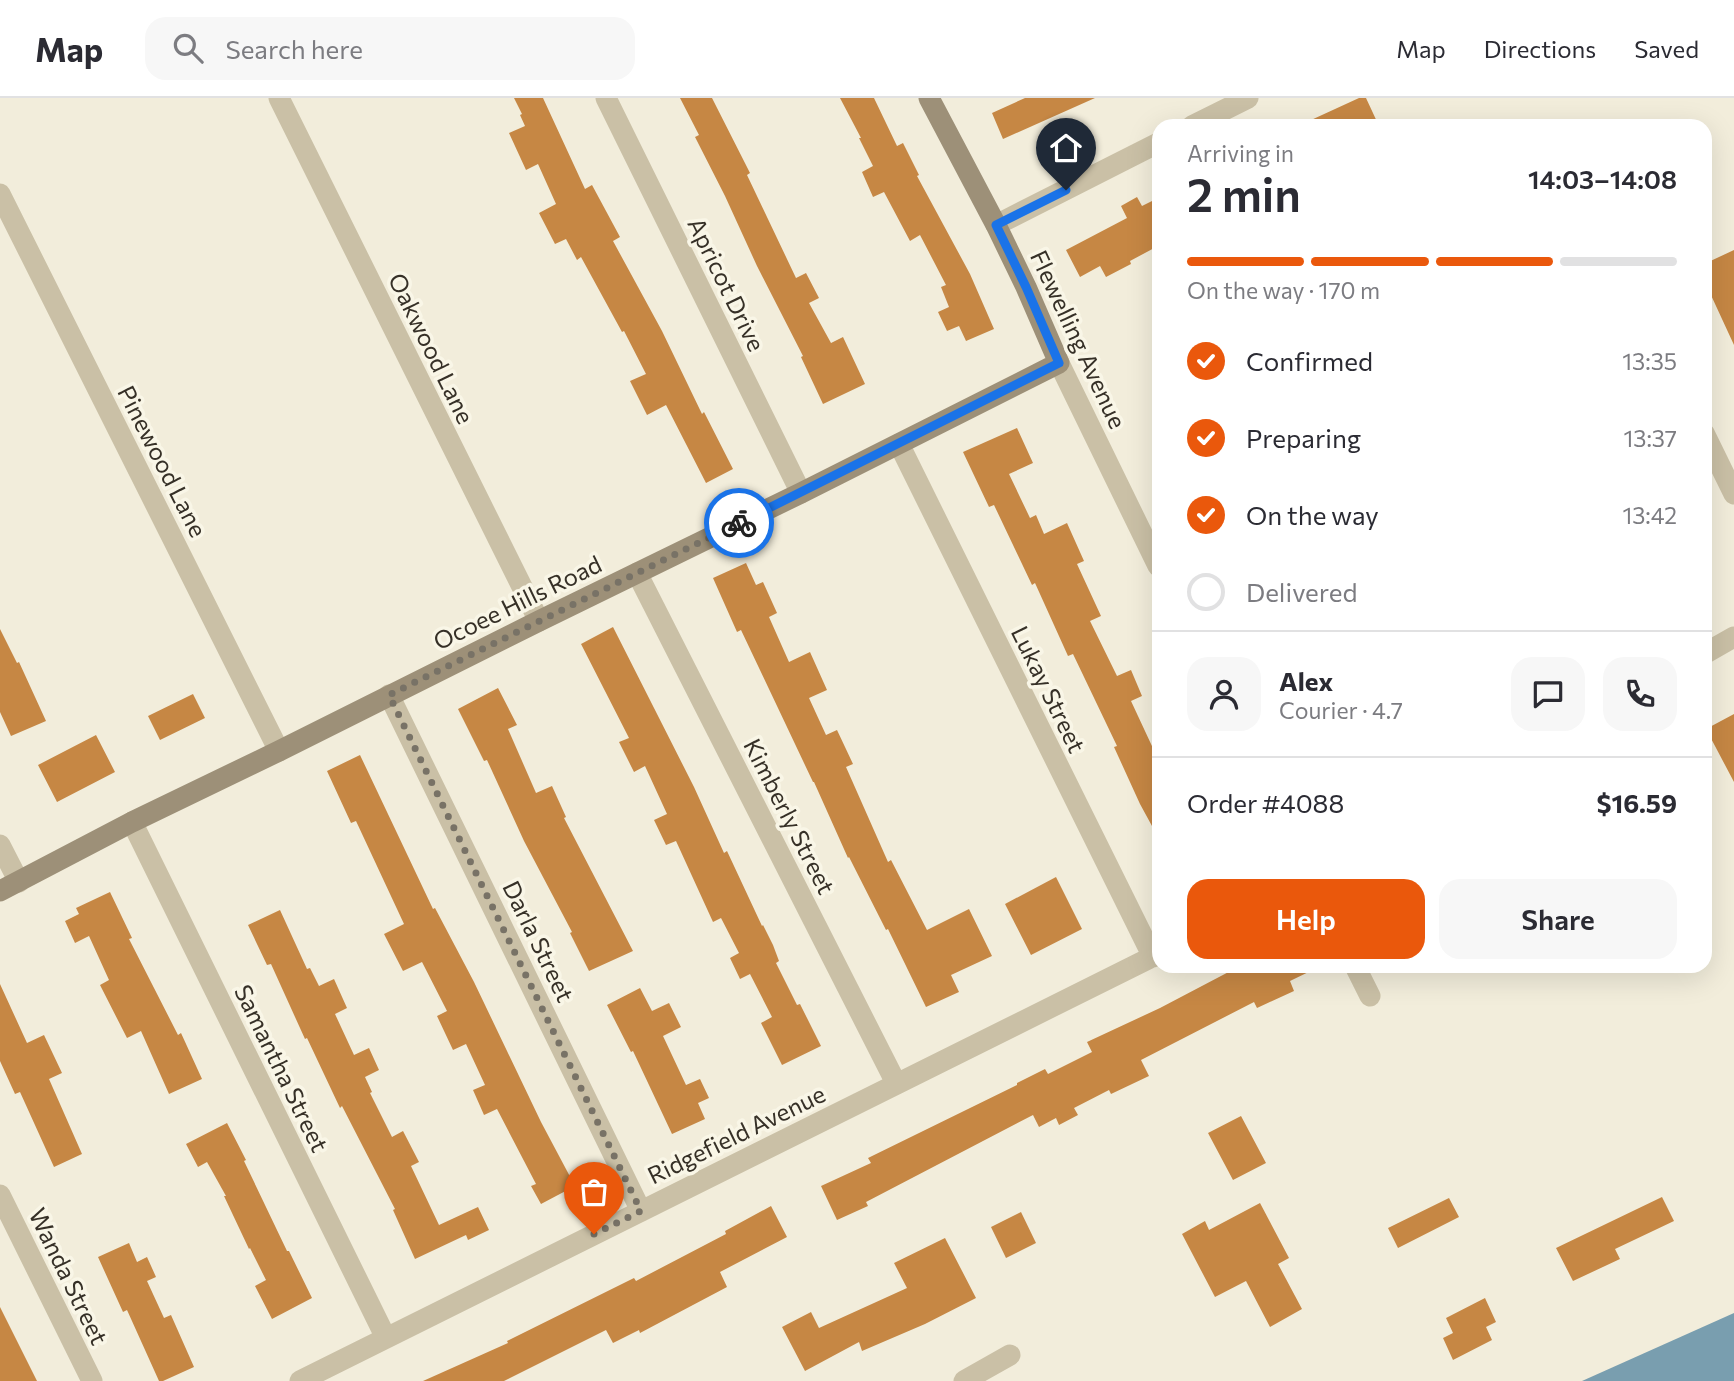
<!DOCTYPE html>
<meta charset="utf-8">
<style>
:root{--surface:#fff;--page:#f7f7f7;--text:#2b2b33;--muted:#7c7c81;--line:#e1e1e2;--accent:#ea580c}
body{margin:0;font-family:Commissioner,sans-serif;background:var(--page);color:var(--text);height:100vh;display:flex;flex-direction:column;font-size:26px;white-space:nowrap}
*{box-sizing:border-box;margin:0}
p{font-size:23px;color:var(--muted)}
.icon{flex:none;width:38px;height:38px;fill:none;stroke:currentColor;stroke-width:2;stroke-linecap:round;stroke-linejoin:round}
.map{position:relative;flex:1;overflow:hidden}
.side{position:absolute;left:1152px;top:21px;width:560px;height:854px;display:flex;flex-direction:column;background:var(--surface);border-radius:21px;box-shadow:0 7px 28px #0002}
.side>*{flex:none}
.pin{position:absolute;display:grid;place-items:center;width:60px;height:60px;color:#fff;margin:-72px -30px;border-radius:50% 50% 50% 0;rotate:-45deg;box-shadow:0 0 7px #0007}
.pin .icon{rotate:45deg}
.courier{position:absolute;display:grid;place-items:center;width:70px;height:70px;margin:-35px;border:5px solid #1a73e8;border-radius:50%;background:#fff;color:#222;box-shadow:0 2px 9px #0007}
.summary em{font-style:normal;font-weight:600}
.summary div{display:flex;flex-direction:column-reverse}
.summary{display:flex;align-items:center;justify-content:space-between;height:119px;padding:0 35px}
h1{font-size:46px;font-weight:600;line-height:52px}
.bar{display:grid;grid-template-columns:repeat(4,1fr);gap:10px 7px;align-content:center;height:84px;padding:0 35px}
.bar i{height:9px;border-radius:5px;background:var(--line)}
.bar .selected{background:var(--accent)}
.bar p{grid-column:span 4}
.line{display:flex;align-items:center;gap:18px;padding:0 35px;border-top:2px solid var(--line)}
.line div{flex:1}
.round{display:grid;place-items:center;flex:none;width:74px;height:74px;border-radius:21px;background:var(--page)}
ol{padding:0 35px;list-style:none}
li{display:flex;align-items:center;gap:21px;height:77px}
li p{margin-inline-start:auto}
li .icon{padding:7px;border-radius:50%;background:var(--accent);color:#fff;stroke-width:4}
li:last-child{color:var(--muted)}
li i{width:38px;height:38px;border:4px solid var(--line);border-radius:50%}
.cta{display:flex;gap:14px;margin-top:auto;padding:14px 35px}
.cta a{flex:1;height:80px;border-radius:21px;background:var(--accent);color:#fff;font-size:28px;font-weight:600;line-height:80px;text-align:center}
.cta a+a{background:var(--page);color:var(--text)}
header{display:flex;align-items:center;gap:42px;box-sizing:border-box;height:98px;padding:0 35px;background:var(--surface);border-bottom:2px solid var(--line)}
header strong{font-size:33px}
nav{display:flex;gap:38px;margin-inline-start:auto;font-size:24px}
.search{width:490px;height:63px;background:var(--page);display:flex;align-items:center;gap:18px;box-sizing:border-box;padding:0 24px;border-radius:21px;color:var(--muted);font-size:26px}
.map>svg:first-child{display:block}
.water{fill:#799eaf}
.building{fill:#c68744}
.lines{fill:none;stroke-linecap:round;stroke-linejoin:round}
.street{stroke:#cac0a6;stroke-width:21}
.secondary{stroke:#9d9078;stroke-width:21}
.done{stroke:#787266;stroke-width:7;stroke-dasharray:0 12.6}
.route{stroke:#1a73e8;stroke-width:9}
.labels{text-anchor:middle;dominant-baseline:central;stroke-width:7;stroke-linejoin:round;paint-order:stroke}
.street-label{font-size:24px;fill:#363027;stroke:#f9f6e7}
</style>
<header>
<strong>Map</strong>
<div class="search"><svg class="icon" aria-label="search" viewBox="0 0 24 24"><circle cx="10" cy="10" r="6"/><path d="M15 15l6 6"/></svg>Search here</div>
<nav><a>Map</a><a>Directions</a><a>Saved</a></nav>
</header>
<div class="map">
<svg width="1734" height="1283" viewBox="0 0 1734 1283">
<rect width="100%" height="100%" fill="#f2eddb"/>
<path class="water" d="M 1734,1215 L 1734,1283 L 1582,1283 Z"/>
<path class="building" d="M 514,0 L 543,0 L 585,91 L 592,87 L 620,139 L 613,143 L 662,233 L 702,316 L 704,314 L 733,371 L 706,385 L 666,307 L 647,317 L 630,283 L 646,276 L 624,233 L 622,234 L 581,159 L 577,162 L 566,141 L 555,146 L 539,115 L 556,106 L 538,66 L 526,72 L 509,35 L 525,28 L 520,17 L 522,16 Z
M 680,0 L 712,0 L 750,75 L 747,77 L 796,180 L 806,175 L 819,200 L 809,205 L 831,245 L 843,239 L 865,286 L 823,306 L 801,259 L 803,258 L 757,168 L 725,98 L 695,39 L 699,37 Z
M 840,0 L 874,0 L 897,48 L 903,45 L 919,77 L 917,78 L 970,176 L 994,231 L 966,243 L 959,228 L 947,233 L 938,214 L 949,209 L 941,189 L 946,187 L 920,137 L 910,143 L 884,94 L 873,99 L 862,74 L 873,68 L 859,40 L 861,40 Z
M 1025,0 L 1095,0 L 1003,41 L 992,15 Z
M 1359,0 L 1366,0 L 1379,28 L 1298,28 Z
M 1137,99 L 1142,108 L 1158,100 L 1158,148 L 1130,163 L 1131,166 L 1106,179 L 1100,168 L 1080,179 L 1066,152 L 1127,120 L 1121,108 Z
M 1734,152 L 1734,247 L 1710,195 L 1704,198 L 1704,166 Z
M 1017,330 L 1033,365 L 1009,376 L 1030,420 L 1036,417 L 1044,436 L 1067,425 L 1084,463 L 1077,466 L 1101,518 L 1090,523 L 1117,578 L 1131,572 L 1142,598 L 1131,603 L 1158,661 L 1158,739 L 1140,706 L 1114,649 L 1117,648 L 1073,556 L 1068,558 L 1035,485 L 1032,487 L 994,407 L 989,409 L 963,354 Z
M 746,465 L 756,487 L 763,484 L 777,515 L 769,519 L 789,564 L 810,554 L 827,592 L 809,600 L 826,637 L 837,632 L 853,666 L 846,669 L 888,764 L 891,762 L 927,832 L 969,811 L 992,858 L 951,877 L 959,894 L 926,909 L 888,831 L 886,832 L 849,759 L 848,760 L 814,684 L 813,684 L 741,532 L 737,534 L 713,480 Z
M 613,529 L 694,689 L 724,755 L 727,753 L 762,828 L 763,827 L 773,847 L 779,863 L 776,865 L 797,907 L 800,906 L 821,948 L 782,967 L 761,925 L 772,919 L 750,876 L 740,881 L 730,860 L 739,855 L 721,820 L 713,824 L 676,743 L 666,747 L 654,722 L 667,716 L 645,668 L 634,674 L 619,644 L 629,640 L 581,546 Z
M 0,531 L 17,565 L 19,564 L 46,623 L 11,638 L 0,614 Z
M 498,590 L 517,627 L 508,631 L 536,695 L 552,688 L 566,719 L 564,720 L 633,853 L 589,873 L 570,835 L 572,834 L 524,743 L 487,662 L 484,663 L 458,611 Z
M 193,596 L 205,620 L 160,642 L 148,618 Z
M 1734,616 L 1734,684 L 1706,631 Z
M 96,637 L 115,674 L 57,704 L 38,667 Z
M 360,657 L 433,811 L 435,810 L 474,884 L 541,1024 L 575,1088 L 541,1106 L 531,1088 L 536,1086 L 497,1011 L 484,1017 L 473,992 L 485,987 L 466,946 L 453,952 L 437,918 L 447,913 L 422,864 L 403,873 L 384,836 L 404,826 L 356,723 L 351,725 L 327,673 Z
M 1056,779 L 1082,831 L 1031,857 L 1005,806 Z
M 110,794 L 132,840 L 129,841 L 178,937 L 181,935 L 202,981 L 169,996 L 141,933 L 127,940 L 100,887 L 109,882 L 89,838 L 75,845 L 65,823 L 79,816 L 76,810 Z
M 280,812 L 307,871 L 310,870 L 319,888 L 334,881 L 347,910 L 335,916 L 354,957 L 369,950 L 379,972 L 365,979 L 372,994 L 370,995 L 392,1039 L 403,1033 L 419,1064 L 411,1068 L 439,1127 L 478,1109 L 489,1132 L 468,1142 L 466,1137 L 415,1161 L 393,1112 L 395,1111 L 342,1008 L 340,1010 L 307,940 L 305,941 L 271,866 L 267,867 L 248,827 Z
M 1240,868 L 1321,868 L 1290,883 L 1294,893 L 1257,910 L 1254,904 L 1141,962 L 1149,978 L 1111,996 L 1109,992 L 1074,1010 L 1078,1017 L 1059,1027 L 1056,1020 L 1039,1029 L 1033,1017 L 866,1104 L 868,1108 L 837,1122 L 821,1088 L 871,1065 L 868,1060 L 1017,987 L 1017,985 L 1045,971 L 1048,976 L 1092,954 L 1087,944 L 1160,910 Z
M 0,886 L 27,945 L 44,937 L 62,975 L 49,981 L 82,1056 L 54,1069 L 20,994 L 15,996 L 0,963 Z
M 640,890 L 652,913 L 669,905 L 681,929 L 663,938 L 686,987 L 700,981 L 709,1000 L 698,1005 L 705,1021 L 672,1036 L 633,953 L 631,954 L 607,907 Z
M 1241,1018 L 1266,1065 L 1233,1082 L 1208,1035 Z
M 227,1025 L 246,1062 L 244,1063 L 287,1153 L 289,1153 L 312,1200 L 272,1221 L 255,1188 L 266,1182 L 250,1150 L 249,1151 L 224,1098 L 226,1098 L 207,1064 L 198,1069 L 186,1046 Z
M 1662,1099 L 1674,1123 L 1615,1151 L 1620,1161 L 1573,1183 L 1556,1150 Z
M 1449,1100 L 1459,1119 L 1398,1150 L 1388,1130 Z
M 1260,1105 L 1289,1160 L 1278,1166 L 1302,1211 L 1270,1229 L 1246,1183 L 1215,1199 L 1182,1136 L 1205,1123 L 1209,1132 Z
M 771,1108 L 787,1139 L 720,1174 L 727,1189 L 640,1235 L 639,1232 L 613,1245 L 606,1232 L 504,1283 L 423,1283 L 508,1245 L 507,1243 L 634,1180 L 636,1183 L 726,1136 L 725,1133 Z
M 1021,1114 L 1036,1145 L 1006,1160 L 991,1129 Z
M 945,1140 L 976,1200 L 925,1226 L 862,1253 L 859,1244 L 805,1273 L 782,1229 L 811,1214 L 819,1230 L 907,1190 L 894,1165 Z
M 129,1145 L 137,1164 L 147,1159 L 156,1179 L 147,1183 L 164,1220 L 171,1217 L 194,1269 L 163,1283 L 159,1283 L 127,1212 L 123,1214 L 98,1159 Z
M 1485,1200 L 1496,1224 L 1486,1229 L 1492,1242 L 1453,1262 L 1443,1240 L 1453,1235 L 1446,1220 Z
M 0,1209 L 37,1283 L 0,1283 Z"/>
<g class="lines">
<path class="street" d="M 279,0 L 539,523
M 606,0 L 801,395
M 1192,28 L 1248,0
M 0,96 L 279,653
M 996,127 L 1158,45
M 1059,265 L 1158,468
M 1704,335 L 1734,396
M 899,346 L 1153,859
M 637,475 L 896,985
M 1704,556 L 1734,539
M 389,597 L 641,1113
M 132,724 L 386,1240
M 0,747 L 19,784
M 1355,868 L 1370,898
M 0,1097 L 92,1283
M 300,1283 L 1158,856
M 964,1283 L 1010,1257"/>
<path class="secondary" d="M 0,793 L 132,724 L 279,653 L 539,523 L 801,395 L 1059,265 L 1026,189 L 996,127 L 929,0"/>
</g>
<g class="lines">
<path class="done" d="M 594,1136 L 641,1113 L 389,597 L 739,425"/>
<path class="route" d="M 739,425 L 1059,265 L 1026,189 L 996,127 L 1066,92"/>
</g>
<g class="labels">
<g class="street-label">
<text transform="translate(727 186) rotate(64)">Apricot Drive</text>
<text transform="translate(1079 241) rotate(65)">Flewelling Avenue</text>
<text transform="translate(432 250) rotate(64)">Oakwood Lane</text>
<text transform="translate(163 363) rotate(63)">Pinewood Lane</text>
<text transform="translate(517 504) rotate(-26)">Ocoee Hills Road</text>
<text transform="translate(1049 591) rotate(64)">Lukay Street</text>
<text transform="translate(790 718) rotate(63)">Kimberly Street</text>
<text transform="translate(539 843) rotate(64)">Darla Street</text>
<text transform="translate(282 970) rotate(64)">Samantha Street</text>
<text transform="translate(736 1036) rotate(-26)">Ridgefield Avenue</text>
<text transform="translate(69 1178) rotate(64)">Wanda Street</text>
</g>
</g>
</svg>
<div class="pin" style="left:594px;top:1136px;background:#ea580c"><svg class="icon" aria-label="bag" viewBox="0 0 24 24"><path d="M5 8h14l-1 12H6zM9 8a3 3 0 0 1 6 0"/></svg></div>
<div class="pin" style="left:1066px;top:92px;background:#1f2937"><svg class="icon" aria-label="home" viewBox="0 0 24 24"><path d="M3 11l9-7 9 7M6 9v11h12V9"/></svg></div>
<div class="courier" style="left:739px;top:425px"><svg class="icon" aria-label="bike" viewBox="0 0 24 24"><circle cx="6" cy="16" r="4"/><circle cx="18" cy="16" r="4"/><path d="M6 16l4-8h5l3 8M10 8l3 8H6M13 5h3"/></svg></div>
<section class="side">
<div class="summary"><div><h1>2 min</h1><p>Arriving in</p></div><em>14:03–14:08</em></div>
<div class="bar"><i class="selected"></i><i class="selected"></i><i class="selected"></i><i></i><p>On the way · 170 m</p></div>
<ol>
<li><svg class="icon" aria-label="check" viewBox="0 0 24 24"><path d="M5 12l5 5 9-10"/></svg>Confirmed<p>13:35</p></li>
<li><svg class="icon" aria-label="check" viewBox="0 0 24 24"><path d="M5 12l5 5 9-10"/></svg>Preparing<p>13:37</p></li>
<li><svg class="icon" aria-label="check" viewBox="0 0 24 24"><path d="M5 12l5 5 9-10"/></svg>On the way<p>13:42</p></li>
<li><i></i>Delivered</li>
</ol>
<div class="line" style="height:126px"><a class="round"><svg class="icon" aria-label="person" viewBox="0 0 24 24"><circle cx="12" cy="8" r="4"/><path d="M4 21q1-7 8-7t8 7"/></svg></a><div><b>Alex</b><p>Courier · 4.7</p></div><a class="round"><svg class="icon" aria-label="chat" viewBox="0 0 24 24"><path d="M4 5h16v11H9l-5 4z"/></svg></a><a class="round"><svg class="icon" aria-label="phone" viewBox="0 0 24 24"><path d="M5 4h4l2 5-3 2q2 4 5 5l2-3 5 2v4C11 20 4 13 5 4z"/></svg></a></div>
<div class="line" style="height:91px"><div>Order #4088</div><b>$16.59</b></div>
<div class="cta"><a>Help</a><a>Share</a></div>
</section>
</div>
